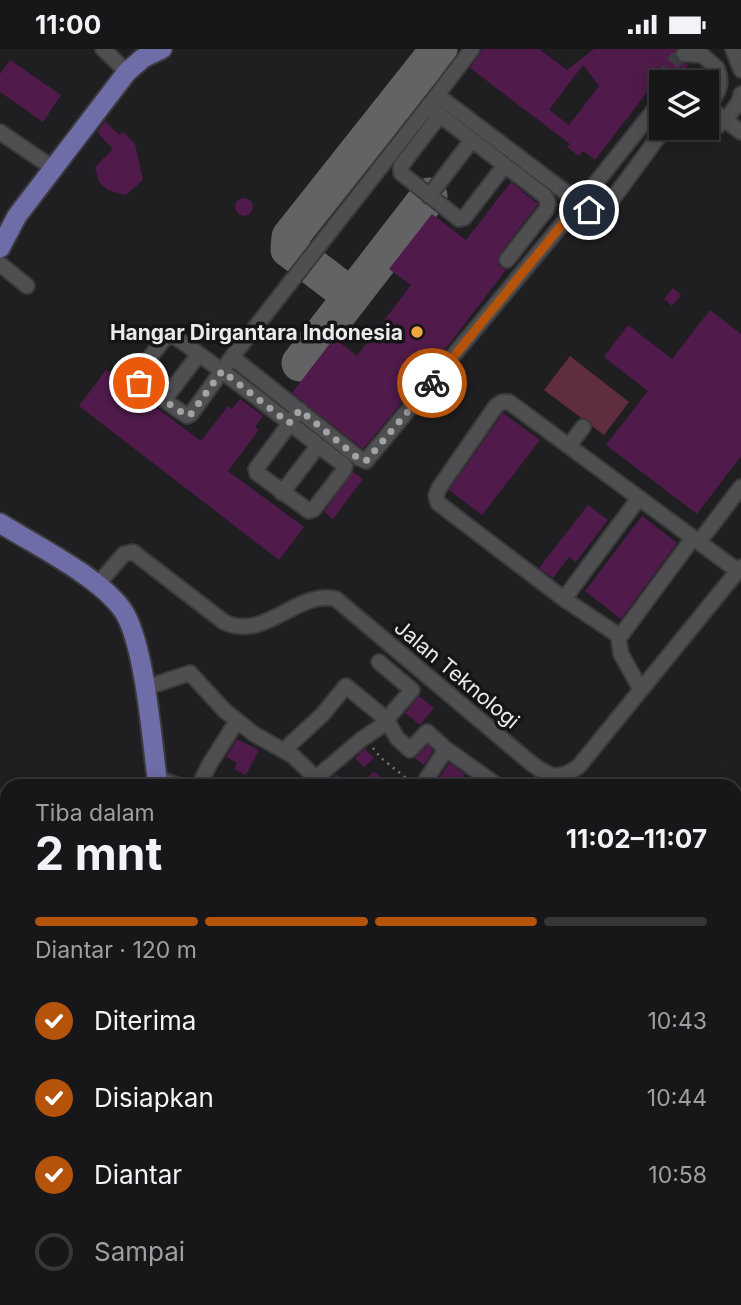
<!DOCTYPE html>
<html lang="id">
<meta charset="utf-8">
<style>
:root{--surface:#171618;--page:#242325;--text:#f1f3f6;--muted:#9e9fa2;--line:#363537;--accent:#b45309}
body{margin:0;font-family:Inter,sans-serif;background:var(--page);color:var(--text);height:100vh;display:flex;flex-direction:column;font-size:26px;white-space:nowrap}
*{box-sizing:border-box;margin:0}
p{font-size:23px;color:var(--muted)}
.icon{flex:none;width:38px;height:38px;fill:none;stroke:currentColor;stroke-width:2;stroke-linecap:round;stroke-linejoin:round}
.map{position:relative;flex:1;overflow:hidden}
.side{position:absolute;left:0px;top:730px;width:742px;height:527px;display:flex;flex-direction:column;background:var(--surface);border-radius:21px 21px 0 0;box-shadow:0 4px 18px #0003,0 0 0 2px var(--line)}
.side>*{flex:none}
.tools{position:absolute;left:649px;top:21px;display:grid;gap:14px}
.tools a{display:grid;place-items:center;width:70px;height:70px;border-radius:0px;background:var(--surface);box-shadow:0 4px 18px #0003,0 0 0 2px var(--line);font-size:35px}
.pin{position:absolute;display:grid;place-items:center;width:60px;height:60px;color:#fff;margin:-30px;border:4px solid #fff;border-radius:50%;box-shadow:0 2px 7px #0007}
.courier{position:absolute;display:grid;place-items:center;width:70px;height:70px;margin:-35px;border:5px solid #b45309;border-radius:50%;background:#fff;color:#222;box-shadow:0 2px 9px #0007}
.overview em{font-style:normal;font-weight:700}
.overview div{display:flex;flex-direction:column-reverse}
.overview{display:flex;align-items:center;justify-content:space-between;height:119px;padding:0 35px}
h1{font-size:46px;font-weight:700;line-height:52px}
.bar{display:grid;grid-template-columns:repeat(4,1fr);gap:10px 7px;align-content:center;height:84px;padding:0 35px}
.bar i{height:9px;border-radius:5px;background:var(--line)}
.bar .active{background:var(--accent)}
.bar p{grid-column:span 4}
ol{padding:0 35px;list-style:none}
li{display:flex;align-items:center;gap:21px;height:77px}
li p{margin-inline-start:auto}
li .icon{padding:7px;border-radius:50%;background:var(--accent);color:#fff;stroke-width:4}
li:last-child{color:var(--muted)}
li i{width:38px;height:38px;border:4px solid var(--line);border-radius:50%}
.status{display:flex;justify-content:space-between;align-items:center;height:49px;padding:0 35px;background:var(--surface);direction:ltr}
.status svg{height:19px;fill:currentColor}
.map>svg:first-child{display:block}
.green{fill:#602c40}
.lines{fill:none;stroke-linecap:round;stroke-linejoin:round}
.taxiway{stroke:#636264;stroke-width:37}
.building{fill:#501b4b;fill-rule:evenodd}
.minor-tunnel{stroke:#3d3c3e;stroke-width:14;stroke-dasharray:14 7;stroke-linecap:butt}
.minor-casing{stroke:#3a3a3c;stroke-width:18}
.major-casing{stroke:#3a3a3c;stroke-width:23}
.path{stroke:#787779;stroke-width:2.5;stroke-dasharray:2 5;stroke-linecap:butt}
.minor{stroke:#4f4e51;stroke-width:14}
.major{stroke:#6e6da7;stroke-width:19}
.done{stroke:#a3a2a4;stroke-width:7;stroke-dasharray:0 12.6}
.route{stroke:#b45309;stroke-width:9}
.poi-dot{fill:#f0a63f;stroke:#151417;stroke-width:2.5}
.labels{text-anchor:middle;dominant-baseline:central;stroke-width:7;stroke-linejoin:round;paint-order:stroke}
.poi-label{font-size:21px;font-weight:bold;fill:#eae9eb;stroke:#151417;text-anchor:end}
.street-label{font-size:21px;fill:#eae9eb;stroke:#151417}
</style>
<div class="status"><b>11:00</b><svg viewBox="0 0 49 12"><path d="M0 12V9h3v3zM5 12V6h3v6zM10 12V3h3v9zM15 12V0h3v12zM26 1h20v11H26zM47 4h2v5h-2z"/></svg></div>
<div class="map">
<svg width="741" height="1256" viewBox="0 0 741 1256">
<rect width="100%" height="100%" fill="#1f1e20"/>
<path class="green" d="M 570,307 L 629,353 L 604,386 L 544,341 Z
M 735,937 L 741,941 L 741,1256 L 571,1256 L 575,1250 L 735,1250 Z"/>
<g class="lines">
<path class="taxiway" d="M 351,247 L 289,200 L 290,188 L 439,0
M 300,314 L 429,147"/>
</g>
<path class="building" d="M 483,0 L 539,0 L 567,21 L 594,0 L 676,0 L 676,10 L 679,13 L 689,15 L 675,33 L 655,33 L 595,111 L 583,102 L 579,107 L 567,98 L 570,95 L 470,19 ZM 583,16 L 599,37 L 569,76 L 549,61 Z
M 10,11 L 61,46 L 43,73 L 0,43 L 0,25 Z
M 105,72 L 119,86 L 123,83 L 135,95 L 143,131 L 126,146 L 108,141 L 99,133 L 95,118 L 113,100 L 97,83 Z
M 511,133 L 538,155 L 499,206 L 498,216 L 506,221 L 437,311 L 363,400 L 292,344 L 334,289 L 357,307 L 411,236 L 389,220 L 432,165 L 466,191 Z
M235 158a9 9 0 1 1 18 0a9 9 0 1 1-18 0Z
M 673,239 L 681,246 L 672,257 L 664,250 Z
M 710,261 L 741,285 L 741,407 L 697,465 L 606,396 L 648,342 L 604,308 L 628,276 L 672,310 Z
M 106,321 L 201,392 L 228,357 L 232,360 L 240,350 L 263,367 L 255,378 L 259,381 L 228,422 L 304,478 L 279,511 L 79,357 Z
M 503,364 L 540,391 L 482,466 L 449,441 Z
M 353,423 L 363,430 L 333,470 L 324,463 Z
M 588,456 L 608,471 L 576,513 L 569,508 L 553,529 L 539,519 Z
M 642,467 L 677,494 L 621,570 L 585,542 Z
M 419,647 L 434,659 L 420,676 L 405,664 Z
M 237,690 L 259,701 L 246,726 L 234,720 L 237,714 L 226,708 Z
M 428,696 L 433,702 L 424,716 L 415,709 Z
M 365,700 L 374,709 L 364,718 L 355,709 Z
M 449,714 L 465,725 L 458,737 L 434,737 Z
M 374,722 L 384,731 L 379,737 L 359,737 Z
M 336,725 L 346,737 L 322,737 L 322,736 Z"/>
<g class="lines">
<path class="minor-tunnel" d="M 664,33 C 666,19 672,12 684,5"/>
<g class="minor-casing">
<path id="minor" d="M 103,0 L 127,23
M 733,0 L 741,21
M 684,5 L 702,6 L 717,19 C 723,35 719,45 707,57
M 437,46 L 472,0
M 428,57 L 545,147 L 548,154 L 546,161 L 507,211
M 707,57 L 741,83
M 440,66 L 401,117 L 401,124 L 459,170 L 464,169 L 505,116
M 669,79 C 693,88 714,86 730,65 C 735,58 740,53 741,45
M 0,83 L 53,119
M 429,147 L 472,91
M 0,215 L 27,237
M 232,308 L 359,409 L 366,412 L 579,155 L 662,51
M 164,351 L 199,305
M 300,361 L 256,420 L 257,424 L 309,462 L 314,460 L 344,421 L 345,417 C 288,373 232,328 174,287 L 165,289 L 137,325 L 140,334 L 187,367 L 191,365 L 232,308 L 437,46 L 589,161 L 599,162 L 606,159 L 662,83 L 668,79
M 569,397 L 583,378
M 282,444 L 318,397
M 693,489 L 622,585 L 618,586 L 564,550 L 438,454 L 436,447 L 439,439 L 496,357 L 502,353 L 509,353 L 738,522
M 699,493 L 741,438
M 97,536 L 124,505 L 133,503 L 224,573 C 265,593 298,540 336,550 L 532,715 C 551,729 560,731 579,717 L 741,518
M 564,550 L 639,449
M 618,586 L 621,605 L 641,641
M 145,639 L 190,624 L 225,662 L 254,685 L 293,707 L 316,729 L 362,690 L 380,678 L 412,641 L 379,613
M 446,700 L 498,737
M 284,701 L 322,666 L 346,637 L 386,670 L 397,689 L 410,701 L 427,683 L 446,700 L 422,737
M 157,729 L 180,737
M 199,737 L 209,716 L 237,672
M 735,790 L 741,767
M 0,803 L 7,806
M 140,1250 L 145,1256
M 226,1250 L 229,1256
M 451,1250 L 460,1256"/>
</g>
<g class="major-casing">
<path id="major" d="M 0,199 L 17,167 L 127,23 L 143,9 L 162,0
M 0,474 C 35,496 98,527 122,560 C 145,592 152,694 158,737
M 0,1221 L 7,1216"/>
</g>
<path class="path" d="M 373,699 L 381,709 L 410,732"/>
<use href="#minor" class="minor"/>
<use href="#major" class="major"/>
</g>
<g class="lines">
<path class="done" d="M 139,334 L 187,367 L 191,365 L 222,322 L 289,374 L 300,361 L 359,410 L 366,412 L 432,334"/>
<path class="route" d="M 432,334 L 579,155 L 589,161"/>
</g>
<circle class="poi-dot" cx="417" cy="283" r="7"/>
<g class="labels">
<g class="poi-label">
<text x="403" y="283">Hangar Dirgantara Indonesia</text>
</g>
<g class="street-label">
<text transform="translate(457 625) rotate(40)">Jalan Teknologi</text>
</g>
</g>
</svg>
<div class="tools">
<a><svg class="icon" aria-label="layers" viewBox="0 0 24 24"><path d="M12 4l9 5-9 5-9-5zM3 14l9 5 9-5"/></svg></a>
</div>
<div class="pin" style="left:139px;top:334px;background:#ea580c"><svg class="icon" aria-label="bag" viewBox="0 0 24 24"><path d="M5 8h14l-1 12H6zM9 8a3 3 0 0 1 6 0"/></svg></div>
<div class="pin" style="left:589px;top:161px;background:#1f2937"><svg class="icon" aria-label="home" viewBox="0 0 24 24"><path d="M3 11l9-7 9 7M6 9v11h12V9"/></svg></div>
<div class="courier" style="left:432px;top:334px"><svg class="icon" aria-label="bike" viewBox="0 0 24 24"><circle cx="6" cy="16" r="4"/><circle cx="18" cy="16" r="4"/><path d="M6 16l4-8h5l3 8M10 8l3 8H6M13 5h3"/></svg></div>
<section class="side">
<div class="overview"><div><h1>2 mnt</h1><p>Tiba dalam</p></div><em>11:02–11:07</em></div>
<div class="bar"><i class="active"></i><i class="active"></i><i class="active"></i><i></i><p>Diantar · 120 m</p></div>
<ol>
<li><svg class="icon" aria-label="check" viewBox="0 0 24 24"><path d="M5 12l5 5 9-10"/></svg>Diterima<p>10:43</p></li>
<li><svg class="icon" aria-label="check" viewBox="0 0 24 24"><path d="M5 12l5 5 9-10"/></svg>Disiapkan<p>10:44</p></li>
<li><svg class="icon" aria-label="check" viewBox="0 0 24 24"><path d="M5 12l5 5 9-10"/></svg>Diantar<p>10:58</p></li>
<li><i></i>Sampai</li>
</ol>
</section>
</div>
